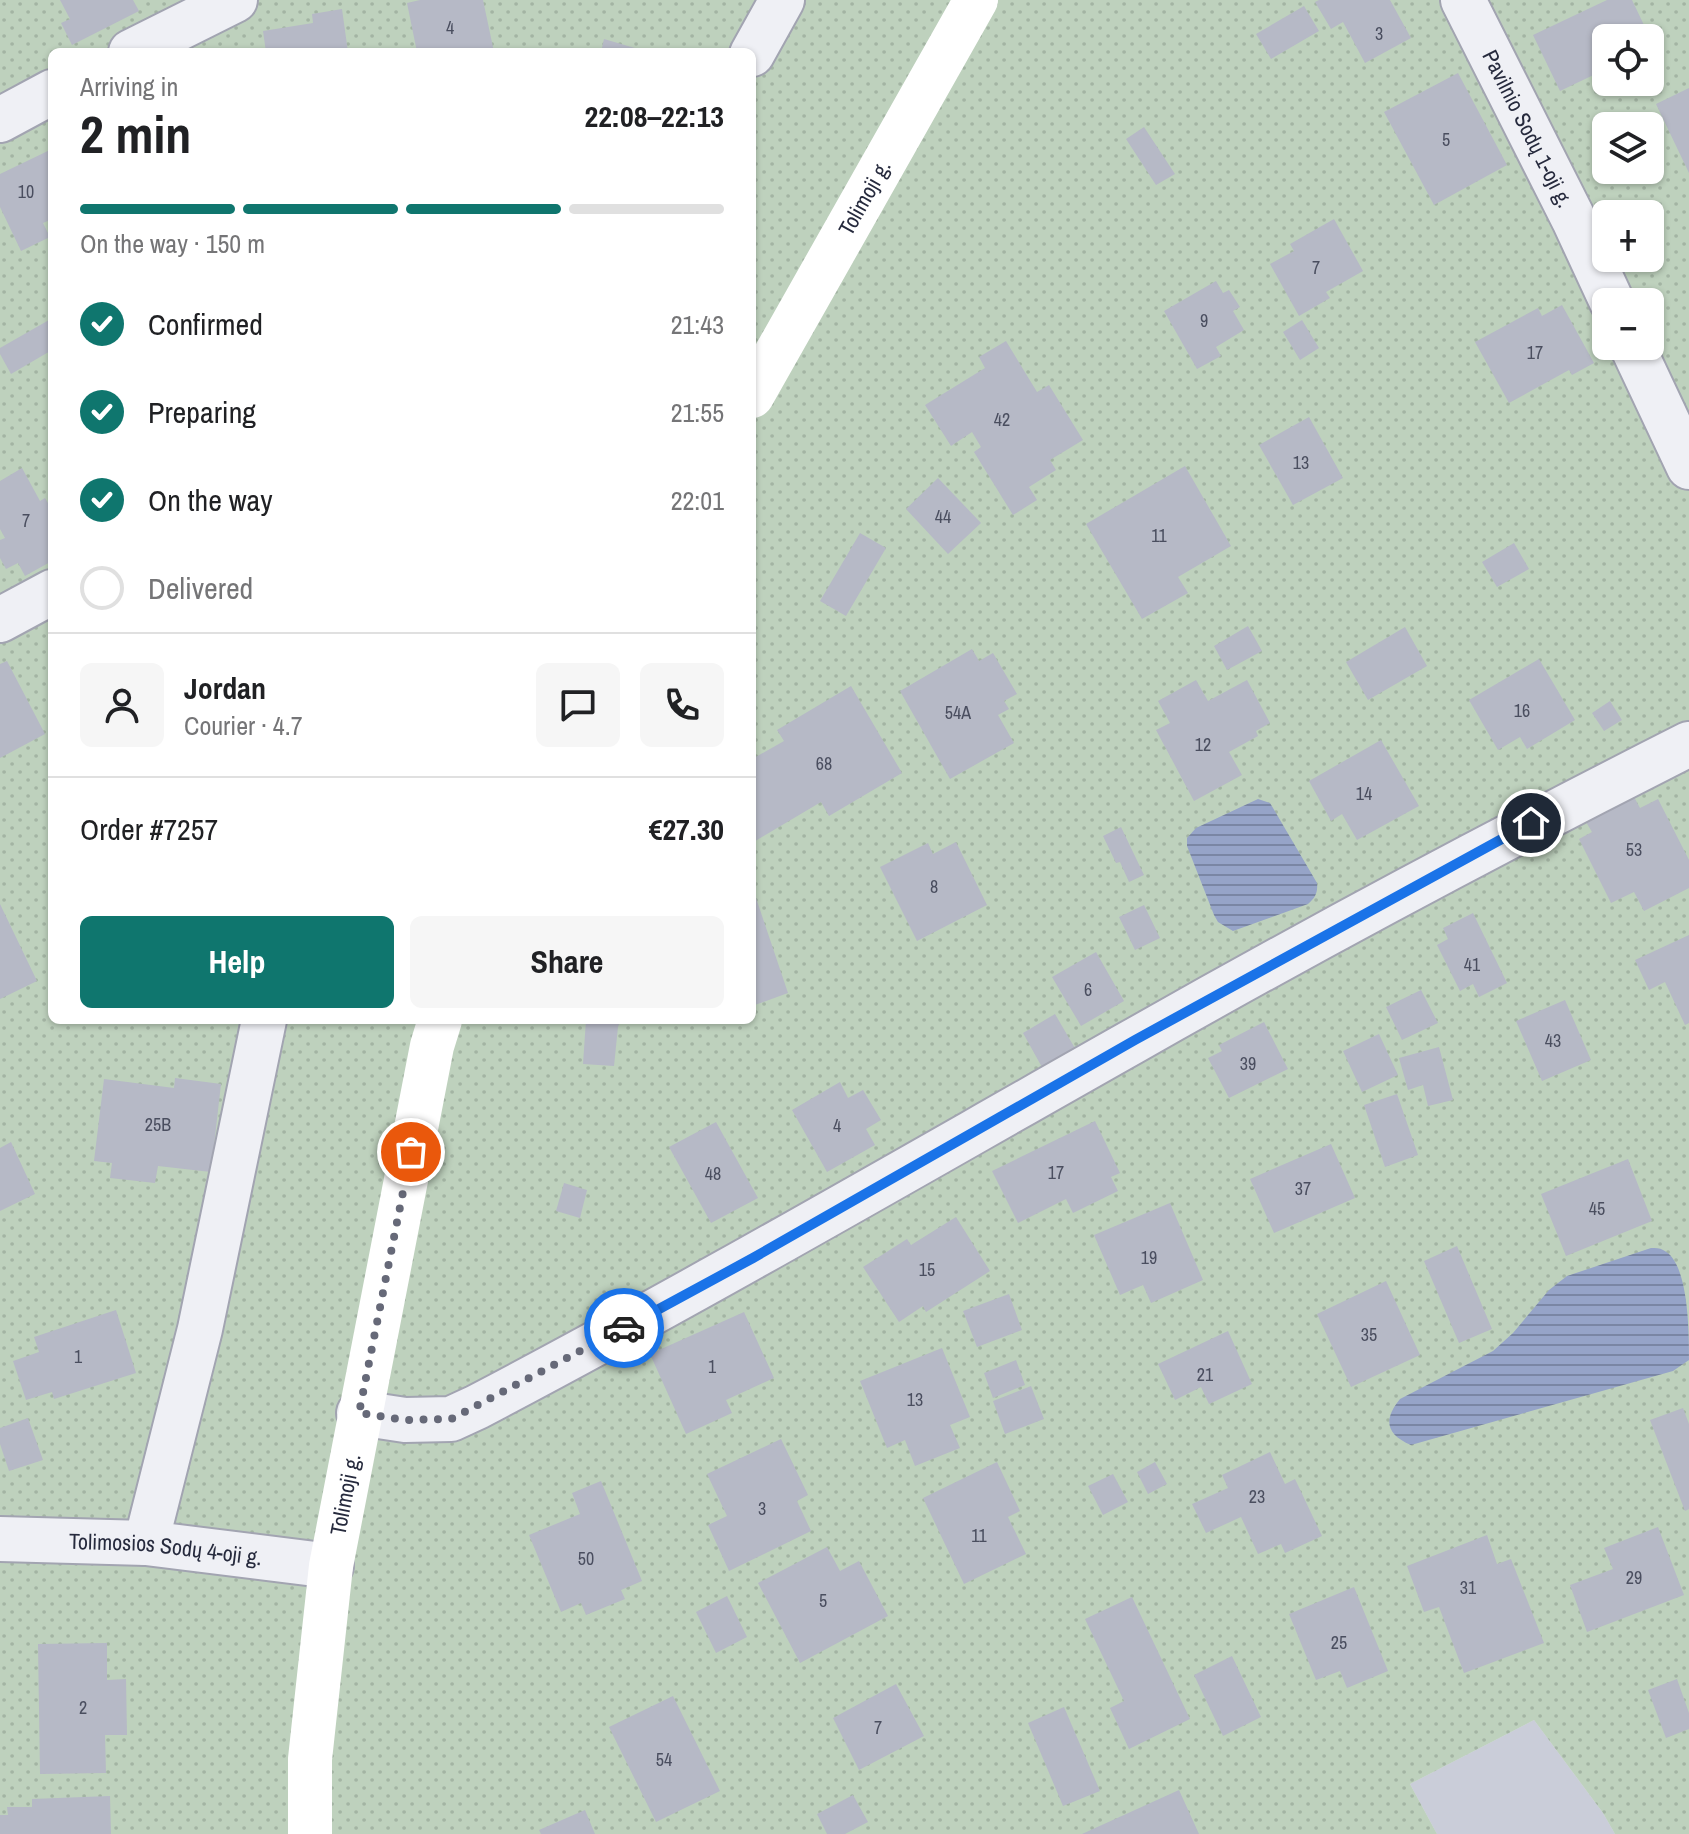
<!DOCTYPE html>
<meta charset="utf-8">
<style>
:root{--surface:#fff;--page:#f6f6f6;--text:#202124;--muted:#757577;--line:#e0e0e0;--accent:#0f766e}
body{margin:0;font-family:"Archivo Narrow",sans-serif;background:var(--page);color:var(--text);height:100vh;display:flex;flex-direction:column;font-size:30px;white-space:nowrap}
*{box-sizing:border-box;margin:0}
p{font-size:26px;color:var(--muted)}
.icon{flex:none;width:44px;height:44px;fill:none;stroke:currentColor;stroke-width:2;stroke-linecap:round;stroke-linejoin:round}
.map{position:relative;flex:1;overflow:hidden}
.panel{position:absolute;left:48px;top:48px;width:708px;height:976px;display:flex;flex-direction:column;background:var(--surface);border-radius:12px;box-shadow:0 2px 6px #0004}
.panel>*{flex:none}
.tools{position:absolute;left:1592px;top:24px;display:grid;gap:16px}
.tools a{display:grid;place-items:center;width:72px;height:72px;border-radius:12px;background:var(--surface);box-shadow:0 2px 6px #0004;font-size:40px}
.pin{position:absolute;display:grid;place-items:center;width:68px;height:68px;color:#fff;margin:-34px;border:4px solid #fff;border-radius:50%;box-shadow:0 2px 8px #0007}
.courier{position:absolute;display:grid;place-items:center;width:80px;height:80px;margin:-40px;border:6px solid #1a73e8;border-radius:50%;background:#fff;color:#222;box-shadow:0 2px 10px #0007}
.summary em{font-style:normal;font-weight:700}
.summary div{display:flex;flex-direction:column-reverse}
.summary{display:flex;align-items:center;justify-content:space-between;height:136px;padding:0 32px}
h1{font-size:52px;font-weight:700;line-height:60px}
.bar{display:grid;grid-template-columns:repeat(4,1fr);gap:12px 8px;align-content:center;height:96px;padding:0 32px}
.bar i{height:10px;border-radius:6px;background:var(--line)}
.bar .selected{background:var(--accent)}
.bar p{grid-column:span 4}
.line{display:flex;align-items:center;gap:20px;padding:0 32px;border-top:2px solid var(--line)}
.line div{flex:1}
.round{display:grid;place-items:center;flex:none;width:84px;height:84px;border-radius:12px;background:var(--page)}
ol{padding:0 32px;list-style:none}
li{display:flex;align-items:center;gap:24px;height:88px}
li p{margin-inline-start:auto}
li .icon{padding:8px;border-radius:50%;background:var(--accent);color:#fff;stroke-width:4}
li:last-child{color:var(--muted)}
li i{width:44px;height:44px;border:4px solid var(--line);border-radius:50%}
.cta{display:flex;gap:16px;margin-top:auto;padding:16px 32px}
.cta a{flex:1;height:92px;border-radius:12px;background:var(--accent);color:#fff;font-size:32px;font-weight:700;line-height:92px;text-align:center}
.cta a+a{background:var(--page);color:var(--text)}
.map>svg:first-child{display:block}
.built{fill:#cacdd9}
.garden{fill:url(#garden-dots);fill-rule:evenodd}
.water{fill:url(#water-rules)}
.building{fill:#b6b9c6}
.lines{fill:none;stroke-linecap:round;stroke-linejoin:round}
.street-casing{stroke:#a2a4b1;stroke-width:48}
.street{stroke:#eff0f5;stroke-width:44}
.secondary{stroke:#fff;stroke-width:44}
.done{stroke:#666978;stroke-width:8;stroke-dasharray:0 14.4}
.route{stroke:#1a73e8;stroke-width:10}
.labels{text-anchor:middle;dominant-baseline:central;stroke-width:7;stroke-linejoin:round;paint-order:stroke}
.number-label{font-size:18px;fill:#4a4e5f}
.street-label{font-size:22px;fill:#262a3d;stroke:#ebedf4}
</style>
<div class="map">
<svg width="1689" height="1834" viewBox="0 0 1689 1834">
<defs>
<pattern id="garden-dots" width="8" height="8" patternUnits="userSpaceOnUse" patternTransform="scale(2)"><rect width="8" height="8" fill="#bed1bd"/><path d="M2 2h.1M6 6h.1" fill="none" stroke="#a3b4a3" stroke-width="1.8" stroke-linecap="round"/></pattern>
<pattern id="water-rules" width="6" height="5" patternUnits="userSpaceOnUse" patternTransform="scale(2)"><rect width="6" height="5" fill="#96a4c8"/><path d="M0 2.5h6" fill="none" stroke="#7a86a4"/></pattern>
</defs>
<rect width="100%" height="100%" fill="#dcdee7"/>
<path class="built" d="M 1534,1720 L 1603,1813 L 1615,1834 L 1437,1834 L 1410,1784 Z"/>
<path class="garden" d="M 0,0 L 1689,0 L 1689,1834 L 1615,1834 L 1603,1813 L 1534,1720 L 1410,1784 L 1437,1834 L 0,1834 ZM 1606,38 L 1650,38 L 1650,82 L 1606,82 ZM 52,52 L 752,52 L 752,1020 L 52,1020 ZM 1606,126 L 1650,126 L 1650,170 L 1606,170 ZM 1606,214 L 1650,214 L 1650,258 L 1606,258 ZM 1606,302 L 1650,302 L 1650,346 L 1606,346 Z"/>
<path class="water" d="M 1258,799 L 1270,803 L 1273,808 L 1317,883 C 1318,893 1315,898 1308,904 L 1233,931 L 1218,922 L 1214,915 L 1187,846 L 1187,838 L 1196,828 Z
M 1651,1248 C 1655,1248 1660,1248 1663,1250 C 1689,1261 1689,1333 1689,1360 L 1673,1371 L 1411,1445 C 1386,1434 1383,1420 1400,1399 L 1493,1351 L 1513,1333 L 1549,1290 L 1567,1276 Z"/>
<path class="building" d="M 60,0 L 133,0 L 139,11 L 72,45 L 61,23 L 70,19 Z
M 420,0 L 483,0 L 494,52 L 417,52 L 407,3 Z
M 1319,0 L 1390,0 L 1411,38 L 1365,63 L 1343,22 L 1331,29 L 1315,2 Z
M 1607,0 L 1632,0 L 1654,46 L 1650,48 L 1650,38 L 1606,38 L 1606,69 L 1560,91 L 1533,35 Z
M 1304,6 L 1319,31 L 1271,59 L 1256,34 Z
M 342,9 L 348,52 L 266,52 L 263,31 L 313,23 L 312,14 Z
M 604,39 L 645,51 L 645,52 L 601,52 Z
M 1458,73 L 1507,165 L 1434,205 L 1384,112 Z
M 1689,88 L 1689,173 L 1656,104 Z
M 1144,127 L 1175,174 L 1156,185 L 1126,139 Z
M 52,149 L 52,219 L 43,223 L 50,237 L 21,251 L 0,207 L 0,174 Z
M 1334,219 L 1363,271 L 1326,292 L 1330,298 L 1299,316 L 1270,264 L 1294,251 L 1290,244 Z
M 1216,281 L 1223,293 L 1229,290 L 1240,307 L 1233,311 L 1244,330 L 1216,347 L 1221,356 L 1197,369 L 1164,311 Z
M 1562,305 L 1594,363 L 1572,375 L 1569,370 L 1509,403 L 1475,342 L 1538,308 L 1542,316 Z
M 49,320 L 52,324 L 52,350 L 11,374 L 0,354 L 0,348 Z
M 1302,320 L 1319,348 L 1300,360 L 1283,332 Z
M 1006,341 L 1037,392 L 1049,385 L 1083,440 L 1050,460 L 1056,470 L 1029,487 L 1037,500 L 1013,515 L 974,452 L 981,447 L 972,432 L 951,446 L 925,405 L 985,368 L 979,357 Z
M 1309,417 L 1343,478 L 1293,505 L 1259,445 Z
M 1185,466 L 1231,546 L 1178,577 L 1188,593 L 1142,619 L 1086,524 Z
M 22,468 L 40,501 L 45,498 L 52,510 L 52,561 L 25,576 L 18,563 L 6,569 L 0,558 L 0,540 L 5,538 L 0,529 L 0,481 Z
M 938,478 L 981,523 L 948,554 L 906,509 Z
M 860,533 L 886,548 L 846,616 L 820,601 Z
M 1514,543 L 1529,569 L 1497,587 L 1482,562 Z
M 1248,626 L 1262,651 L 1227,670 L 1214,646 Z
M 1405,627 L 1427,666 L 1368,700 L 1346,662 Z
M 972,649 L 979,661 L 993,653 L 1017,694 L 1004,701 L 1009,709 L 998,715 L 1014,743 L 950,779 L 900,691 Z
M 1539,659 L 1575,720 L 1527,749 L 1520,737 L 1498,750 L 1469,700 Z
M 7,661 L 45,734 L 0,758 L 0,664 Z
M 1196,680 L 1208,701 L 1247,680 L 1270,723 L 1256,731 L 1258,736 L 1229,752 L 1242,775 L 1194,801 L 1156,730 L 1170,723 L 1158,701 Z
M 851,686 L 902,773 L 829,816 L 821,802 L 752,843 L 752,775 L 756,773 L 752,767 L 752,759 L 784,741 L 777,730 Z
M 1610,701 L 1622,720 L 1604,731 L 1592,713 Z
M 1381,740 L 1419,806 L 1357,840 L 1342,814 L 1331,821 L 1309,781 Z
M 1634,797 L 1640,808 L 1658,799 L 1689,860 L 1689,888 L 1644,911 L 1634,892 L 1611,903 L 1579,839 L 1592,832 L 1586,822 Z
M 1121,827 L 1144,875 L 1129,882 L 1120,862 L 1116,863 L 1103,836 Z
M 956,842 L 987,905 L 917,941 L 880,867 L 928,843 L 933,854 Z
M 755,895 L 788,993 L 752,1006 L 752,896 Z
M 0,904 L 37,981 L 0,999 Z
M 1144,905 L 1160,938 L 1135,950 L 1119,917 Z
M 1473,913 L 1507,983 L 1479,997 L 1473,984 L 1460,991 L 1437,945 L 1448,939 L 1443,928 Z
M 1689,935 L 1689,1023 L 1685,1025 L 1665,982 L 1649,990 L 1635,960 Z
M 1096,952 L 1124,1001 L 1081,1026 L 1052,977 Z
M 1421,990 L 1438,1023 L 1402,1040 L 1386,1007 Z
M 1565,1000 L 1591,1060 L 1542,1081 L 1516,1021 Z
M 1055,1014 L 1076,1050 L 1043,1069 L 1023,1033 Z
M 586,1020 L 621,1020 L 618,1027 L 614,1066 L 583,1064 Z
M 1264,1022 L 1288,1069 L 1229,1098 L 1208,1058 L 1222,1051 L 1219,1045 Z
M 1379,1034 L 1398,1075 L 1362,1092 L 1343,1051 Z
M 1439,1047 L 1453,1100 L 1428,1106 L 1423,1085 L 1408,1090 L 1399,1058 Z
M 175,1078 L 221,1084 L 211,1172 L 158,1166 L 155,1183 L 110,1178 L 112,1163 L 94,1161 L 104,1079 L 174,1088 Z
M 840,1082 L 848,1098 L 863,1090 L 881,1120 L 866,1129 L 875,1145 L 827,1172 L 792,1110 Z
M 1397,1094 L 1418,1155 L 1385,1167 L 1364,1105 Z
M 1095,1121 L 1120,1173 L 1111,1177 L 1118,1191 L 1073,1213 L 1066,1199 L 1018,1223 L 992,1171 Z
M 716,1122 L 758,1198 L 711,1223 L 669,1147 Z
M 11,1142 L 35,1194 L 0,1211 L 0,1148 Z
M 1331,1144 L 1355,1198 L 1274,1233 L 1250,1179 Z
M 1628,1159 L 1652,1221 L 1566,1256 L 1541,1194 Z
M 564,1183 L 587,1190 L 580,1218 L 556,1211 Z
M 1170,1203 L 1203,1280 L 1151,1303 L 1143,1285 L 1120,1295 L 1094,1235 Z
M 956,1217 L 990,1271 L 926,1312 L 923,1306 L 899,1322 L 863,1267 L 907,1239 L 911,1245 Z
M 1457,1246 L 1492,1329 L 1459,1343 L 1424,1261 Z
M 1386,1281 L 1420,1355 L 1351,1387 L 1317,1314 Z
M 1009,1294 L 1022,1330 L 977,1347 L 963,1311 Z
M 116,1310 L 136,1373 L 54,1399 L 52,1392 L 26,1400 L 13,1361 L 39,1352 L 34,1337 Z
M 744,1312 L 774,1378 L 726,1400 L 732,1413 L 686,1434 L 650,1354 Z
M 1228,1331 L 1252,1384 L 1209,1404 L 1201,1387 L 1175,1400 L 1158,1364 Z
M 942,1348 L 970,1417 L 950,1425 L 960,1448 L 915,1466 L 905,1440 L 887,1448 L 860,1381 Z
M 1016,1360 L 1025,1385 L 993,1398 L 984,1373 Z
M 1031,1386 L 1044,1419 L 1005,1434 L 993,1401 Z
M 1683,1408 L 1689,1424 L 1689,1509 L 1685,1511 L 1650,1420 Z
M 28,1418 L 43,1460 L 9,1471 L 0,1444 L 0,1428 Z
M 781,1439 L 808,1495 L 797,1501 L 811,1531 L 729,1571 L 708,1525 L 727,1516 L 707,1474 Z
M 1270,1452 L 1285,1484 L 1295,1479 L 1322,1536 L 1285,1553 L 1281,1544 L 1258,1554 L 1241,1517 L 1206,1533 L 1192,1504 L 1228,1488 L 1222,1475 Z
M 997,1462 L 1020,1511 L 1008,1517 L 1026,1554 L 964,1584 L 923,1498 Z
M 1155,1462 L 1167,1484 L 1148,1494 L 1137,1472 Z
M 1113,1474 L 1128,1502 L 1103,1515 L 1088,1486 Z
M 601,1481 L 642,1581 L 621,1590 L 625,1599 L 586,1615 L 581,1603 L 561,1612 L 529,1535 L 580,1514 L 572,1493 Z
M 1658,1527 L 1684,1595 L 1587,1632 L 1570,1585 L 1613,1569 L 1604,1548 Z
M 1487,1535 L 1497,1564 L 1511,1559 L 1544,1643 L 1464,1673 L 1439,1607 L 1424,1612 L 1407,1566 Z
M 827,1547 L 840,1571 L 859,1561 L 888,1616 L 800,1663 L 758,1583 Z
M 1354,1587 L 1388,1671 L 1347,1688 L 1340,1671 L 1316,1680 L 1289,1614 Z
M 727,1596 L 747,1637 L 716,1653 L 696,1612 Z
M 1132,1597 L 1190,1719 L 1129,1749 L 1110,1708 L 1124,1701 L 1085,1619 Z
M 107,1643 L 107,1680 L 126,1679 L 127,1735 L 105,1735 L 106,1773 L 40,1774 L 38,1644 Z
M 1232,1656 L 1261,1717 L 1223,1736 L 1194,1675 Z
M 1677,1679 L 1689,1713 L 1689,1729 L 1666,1738 L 1648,1690 Z
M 896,1684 L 924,1736 L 859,1770 L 833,1718 Z
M 673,1696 L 720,1791 L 656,1822 L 609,1727 Z
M 1064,1707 L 1100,1791 L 1063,1806 L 1028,1723 Z
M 1179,1790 L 1199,1834 L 1082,1834 Z
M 853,1795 L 868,1822 L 845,1834 L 827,1834 L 817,1814 Z
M 110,1796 L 111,1834 L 0,1834 L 0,1815 L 8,1815 L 7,1807 L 32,1807 L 32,1799 Z
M 585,1810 L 595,1834 L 541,1834 L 539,1830 Z"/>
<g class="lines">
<g class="street-casing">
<g id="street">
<path id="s1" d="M 1463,0 L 1574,220 L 1612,302"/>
<path d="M 131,52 L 235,0"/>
<path d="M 752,54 L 782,0"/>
<path d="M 0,120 L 52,92"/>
<path d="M 1632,346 L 1689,467"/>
<path d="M 0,620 L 52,592"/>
<path d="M 359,1413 L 405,1420 L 451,1419 L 477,1407 C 698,1291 914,1165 1132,1042 C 1315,938 1501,839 1689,744"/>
<path id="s2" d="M 0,1539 L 146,1543 L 331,1566"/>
<path d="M 146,1543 L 200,1329 L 264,1020"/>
</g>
</g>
<use href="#street" class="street"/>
<g class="secondary">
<path id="s3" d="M 752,396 L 976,0"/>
<path id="s4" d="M 310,1834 L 310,1759 L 331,1566 L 432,1046 L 440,1020"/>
</g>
</g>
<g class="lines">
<path class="done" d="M 411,1152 L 359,1413 L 405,1420 L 451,1419 L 624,1328"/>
<path class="route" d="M 624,1328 L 753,1258 L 1135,1040 L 1531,823"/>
</g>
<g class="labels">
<g class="number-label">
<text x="450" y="27">4</text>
<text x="1379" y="33">3</text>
<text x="1446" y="139">5</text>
<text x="26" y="191">10</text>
<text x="1316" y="267">7</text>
<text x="1204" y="320">9</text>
<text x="1535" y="352">17</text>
<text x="1002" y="419">42</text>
<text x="1301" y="462">13</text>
<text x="943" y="516">44</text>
<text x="26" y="520">7</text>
<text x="1159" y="535">11</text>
<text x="1522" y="710">16</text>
<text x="958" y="712">54A</text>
<text x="1203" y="744">12</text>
<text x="824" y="763">68</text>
<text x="1364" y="793">14</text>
<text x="1634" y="849">53</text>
<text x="934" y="886">8</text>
<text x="1472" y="964">41</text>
<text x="1088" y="989">6</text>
<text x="1553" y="1040">43</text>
<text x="1248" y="1063">39</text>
<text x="158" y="1124">25B</text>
<text x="837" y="1125">4</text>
<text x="1056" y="1172">17</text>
<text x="713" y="1173">48</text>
<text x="1303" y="1188">37</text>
<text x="1597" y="1208">45</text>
<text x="1149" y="1257">19</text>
<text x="927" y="1269">15</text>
<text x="1369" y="1334">35</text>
<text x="78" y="1356">1</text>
<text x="712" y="1366">1</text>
<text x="1205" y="1374">21</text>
<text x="915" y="1399">13</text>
<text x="1257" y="1496">23</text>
<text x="762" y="1508">3</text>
<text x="979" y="1535">11</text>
<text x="586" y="1558">50</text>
<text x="1634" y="1577">29</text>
<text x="1468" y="1587">31</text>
<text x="823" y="1600">5</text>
<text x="1339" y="1642">25</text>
<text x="83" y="1707">2</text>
<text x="878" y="1727">7</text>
<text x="664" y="1759">54</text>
</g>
<g class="street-label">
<text stroke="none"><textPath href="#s1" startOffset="144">Pavilnio Sodų 1-oji g.</textPath></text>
<text stroke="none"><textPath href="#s3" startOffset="228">Tolimoji g.</textPath></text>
<text stroke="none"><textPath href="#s4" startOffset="342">Tolimoji g.</textPath></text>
<text stroke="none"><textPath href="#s2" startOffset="166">Tolimosios Sodų 4-oji g.</textPath></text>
</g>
</g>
</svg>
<div class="tools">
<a><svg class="icon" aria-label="locate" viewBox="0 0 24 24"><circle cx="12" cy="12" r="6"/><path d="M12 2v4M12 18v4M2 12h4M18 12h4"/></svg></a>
<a><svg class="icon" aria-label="layers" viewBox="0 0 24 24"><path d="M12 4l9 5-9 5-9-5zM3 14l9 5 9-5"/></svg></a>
<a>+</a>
<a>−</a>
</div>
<div class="pin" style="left:411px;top:1152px;background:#ea580c"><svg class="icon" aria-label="bag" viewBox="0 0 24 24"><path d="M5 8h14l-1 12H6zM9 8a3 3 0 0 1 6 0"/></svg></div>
<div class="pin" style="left:1531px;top:823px;background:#1f2937"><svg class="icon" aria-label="home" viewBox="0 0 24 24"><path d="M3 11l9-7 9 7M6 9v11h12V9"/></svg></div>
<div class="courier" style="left:624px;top:1328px"><svg class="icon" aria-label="car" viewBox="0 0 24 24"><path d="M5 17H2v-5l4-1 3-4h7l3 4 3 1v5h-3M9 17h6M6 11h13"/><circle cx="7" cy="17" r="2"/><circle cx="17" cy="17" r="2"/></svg></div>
<section class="panel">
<div class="summary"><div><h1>2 min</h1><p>Arriving in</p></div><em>22:08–22:13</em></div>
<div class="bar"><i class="selected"></i><i class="selected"></i><i class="selected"></i><i></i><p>On the way · 150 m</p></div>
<ol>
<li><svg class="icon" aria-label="check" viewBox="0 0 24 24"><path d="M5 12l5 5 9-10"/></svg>Confirmed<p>21:43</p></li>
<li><svg class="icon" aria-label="check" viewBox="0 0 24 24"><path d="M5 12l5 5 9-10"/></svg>Preparing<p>21:55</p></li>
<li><svg class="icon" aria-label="check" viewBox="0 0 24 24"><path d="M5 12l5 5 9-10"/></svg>On the way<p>22:01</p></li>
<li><i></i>Delivered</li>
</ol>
<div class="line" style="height:144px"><a class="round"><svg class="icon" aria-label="person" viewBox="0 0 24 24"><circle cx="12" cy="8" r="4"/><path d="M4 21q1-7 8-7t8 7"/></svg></a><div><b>Jordan</b><p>Courier · 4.7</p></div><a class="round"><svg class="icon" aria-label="chat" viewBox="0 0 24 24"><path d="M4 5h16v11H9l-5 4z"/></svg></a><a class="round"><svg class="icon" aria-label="phone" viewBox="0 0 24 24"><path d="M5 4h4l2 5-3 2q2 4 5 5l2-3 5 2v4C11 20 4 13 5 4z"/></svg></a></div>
<div class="line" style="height:104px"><div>Order #7257</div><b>€27.30</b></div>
<div class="cta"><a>Help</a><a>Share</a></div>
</section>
</div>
